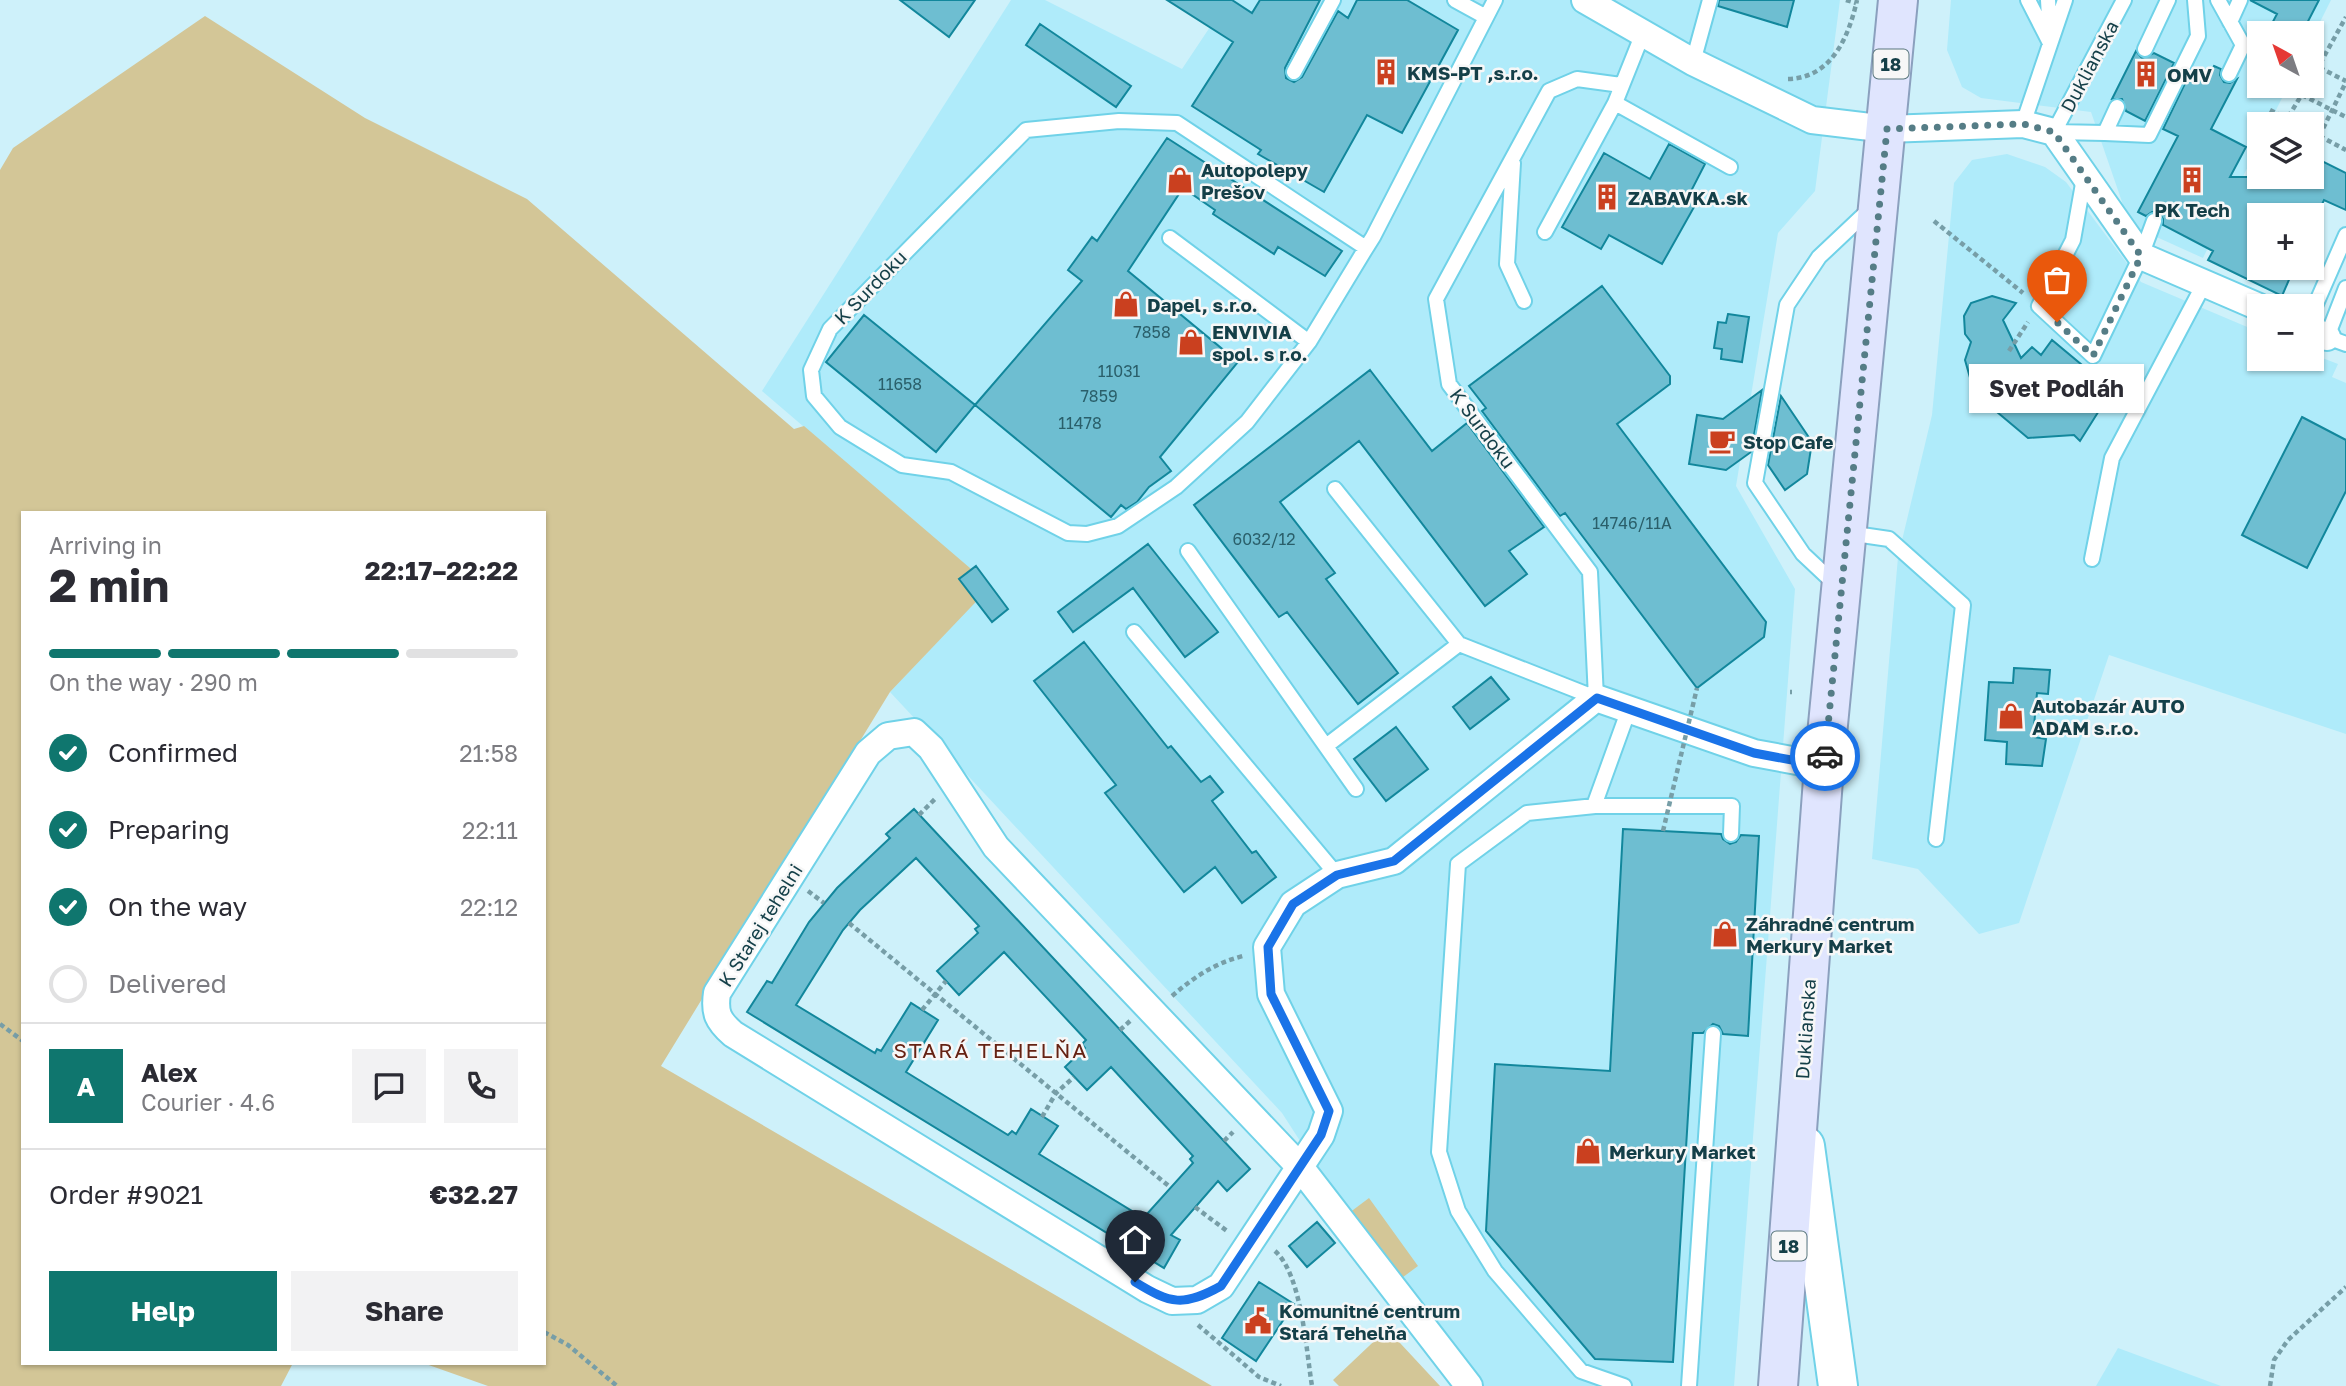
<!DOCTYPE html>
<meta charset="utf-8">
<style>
:root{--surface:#fff;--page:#f2f2f3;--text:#2b2b33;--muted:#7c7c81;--line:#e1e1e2;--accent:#0f766e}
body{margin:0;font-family:"Golos Text",sans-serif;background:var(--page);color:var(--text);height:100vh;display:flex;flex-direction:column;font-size:26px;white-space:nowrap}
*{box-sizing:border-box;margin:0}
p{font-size:23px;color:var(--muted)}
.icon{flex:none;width:38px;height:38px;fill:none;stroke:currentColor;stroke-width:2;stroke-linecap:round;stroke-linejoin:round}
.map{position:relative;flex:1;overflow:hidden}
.sheet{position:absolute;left:21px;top:511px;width:525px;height:854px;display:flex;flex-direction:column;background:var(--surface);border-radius:0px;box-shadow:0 2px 5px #0004}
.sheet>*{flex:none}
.needle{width:46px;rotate:320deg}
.fabs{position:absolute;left:2247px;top:21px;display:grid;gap:14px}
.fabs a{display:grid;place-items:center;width:77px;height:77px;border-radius:0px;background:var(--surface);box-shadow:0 2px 5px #0004;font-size:35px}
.pin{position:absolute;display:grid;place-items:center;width:60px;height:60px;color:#fff;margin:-72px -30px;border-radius:50% 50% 50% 0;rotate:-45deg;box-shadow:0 0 7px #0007}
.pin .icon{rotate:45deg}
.courier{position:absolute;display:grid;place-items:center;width:70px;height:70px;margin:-35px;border:5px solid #1a73e8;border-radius:50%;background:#fff;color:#222;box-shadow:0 2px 9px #0007}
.bubble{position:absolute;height:49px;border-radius:0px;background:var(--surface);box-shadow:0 2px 5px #0004;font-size:23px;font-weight:700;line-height:49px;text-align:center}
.headline em{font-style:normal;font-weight:700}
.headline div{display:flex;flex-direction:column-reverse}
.headline{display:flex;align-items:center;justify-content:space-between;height:119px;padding:0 28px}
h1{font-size:46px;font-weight:700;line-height:52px}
.bar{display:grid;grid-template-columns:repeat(4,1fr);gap:10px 7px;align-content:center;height:84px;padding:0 28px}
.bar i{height:9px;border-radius:5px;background:var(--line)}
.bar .selected{background:var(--accent)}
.bar p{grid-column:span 4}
.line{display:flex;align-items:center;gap:18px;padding:0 28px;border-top:2px solid var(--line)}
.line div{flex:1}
.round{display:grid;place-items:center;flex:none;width:74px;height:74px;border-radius:0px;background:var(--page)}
ol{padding:0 28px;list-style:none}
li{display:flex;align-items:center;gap:21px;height:77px}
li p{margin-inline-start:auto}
li .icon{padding:7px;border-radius:50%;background:var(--accent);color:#fff;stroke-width:4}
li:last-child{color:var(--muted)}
li i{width:38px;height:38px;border:4px solid var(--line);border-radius:50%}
.primary-button{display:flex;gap:14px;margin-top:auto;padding:14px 28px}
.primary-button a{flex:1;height:80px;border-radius:0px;background:var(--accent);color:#fff;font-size:28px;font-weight:700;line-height:80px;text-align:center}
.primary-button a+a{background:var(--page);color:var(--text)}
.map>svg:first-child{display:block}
.built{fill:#afebfa}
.green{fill:#d3c697}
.building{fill:#6ebed1;stroke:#12879c;stroke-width:2;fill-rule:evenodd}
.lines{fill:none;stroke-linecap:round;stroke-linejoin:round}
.lane-casing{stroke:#70d2e8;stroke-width:18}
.street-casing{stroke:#70d2e8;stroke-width:30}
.secondary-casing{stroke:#70d2e8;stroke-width:42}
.primary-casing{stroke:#8ba0be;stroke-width:42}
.path{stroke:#779ea7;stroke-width:4.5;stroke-dasharray:5 3.5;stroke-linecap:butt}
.lane{stroke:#fff;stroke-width:14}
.street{stroke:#fff;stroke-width:26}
.secondary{stroke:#fff;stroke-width:38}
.primary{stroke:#e0e5fe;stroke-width:38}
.path-bridge{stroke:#779ea7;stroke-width:4.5;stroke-dasharray:5 3.5;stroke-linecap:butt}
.done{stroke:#557d86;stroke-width:7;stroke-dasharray:0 12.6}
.route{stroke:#1a73e8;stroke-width:9}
.labels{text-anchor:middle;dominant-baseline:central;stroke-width:5;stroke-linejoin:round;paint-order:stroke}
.number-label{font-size:16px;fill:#2a5f6a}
.shield{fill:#f7f7f7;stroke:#58767c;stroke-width:2}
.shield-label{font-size:18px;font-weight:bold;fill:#143f48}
.street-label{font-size:19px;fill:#143f48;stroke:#f7f7f7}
.poi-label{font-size:19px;font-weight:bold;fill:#143f48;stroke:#f7f7f7;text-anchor:start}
.neighbourhood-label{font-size:21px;letter-spacing:2px;fill:#652213;stroke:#f7f7f7}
</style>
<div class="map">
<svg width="2346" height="1386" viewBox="0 0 2346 1386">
<rect width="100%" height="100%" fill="#cef1fa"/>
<path class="built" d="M 1011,0 L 1045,0 L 1182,69 L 1228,0 L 1840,0 L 1815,191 L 1778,233 L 1736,486 L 1795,589 L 1734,1386 L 1458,1386 L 1282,1113 L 890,692 L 990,586 L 762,391 Z
M 1951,0 L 2331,0 L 2312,38 L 2312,33 L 2259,33 L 2259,86 L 2288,86 L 2269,124 L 2259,124 L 2259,144 L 2203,258 L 2130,225 L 2091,112 L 1981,98 L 1962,87 L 1947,50 Z
M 2007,154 L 2045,167 L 2066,182 L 2141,282 L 2259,332 L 2259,359 L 2312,359 L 2312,354 L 2338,364 L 2332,377 L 2346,383 L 2346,734 L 2109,655 L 2019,923 L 1979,934 L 1918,869 L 1872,859 L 1898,557 L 1932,415 L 1954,183 L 1972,160 Z
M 2118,1348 L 2221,1386 L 2096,1386 Z"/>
<path class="green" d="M 205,16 L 365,118 L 527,199 L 794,429 L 804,426 L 991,586 L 890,692 L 661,1066 L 1212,1386 L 488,1386 L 423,1363 L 544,1363 L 544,513 L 23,513 L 23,1363 L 293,1363 L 281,1386 L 0,1386 L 0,170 L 13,148 Z
M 1369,1198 L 1418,1266 L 1395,1283 L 1345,1216 Z
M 1387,1329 L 1440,1386 L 1339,1386 L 1333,1380 Z"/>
<path class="building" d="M 900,0 L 975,0 L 949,37 Z
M 1167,0 L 1232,0 L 1252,13 L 1260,0 L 1320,0 L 1285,68 L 1286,78 L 1294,82 L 1302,77 L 1338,11 L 1348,18 L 1357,0 L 1407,0 L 1458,30 L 1402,133 L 1367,115 L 1324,192 L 1258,154 L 1261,150 L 1192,106 L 1233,42 Z
M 1719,0 L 1794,0 L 1787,27 L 1718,6 Z
M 2250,0 L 2319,0 L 2302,33 L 2267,33 L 2277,14 Z
M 1040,24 L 1131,86 L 1116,107 L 1026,45 Z
M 2136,51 L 2142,58 L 2154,53 L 2174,63 L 2145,121 L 2126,111 L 2122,99 L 2112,99 Z
M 2214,66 L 2221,69 L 2220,75 L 2224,82 L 2230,83 L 2237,79 L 2211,129 L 2246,147 L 2230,177 L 2312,177 L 2312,156 L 2346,173 L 2346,210 L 2324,200 L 2317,215 L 2259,215 L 2259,268 L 2294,268 L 2282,296 L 2208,260 L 2213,251 L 2163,225 L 2163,219 L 2158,212 L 2152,212 L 2146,216 L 2138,212 L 2178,136 L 2163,129 L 2191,71 L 2207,79 Z
M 1167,138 L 1342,251 L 1325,276 L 1278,247 L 1274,254 L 1213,214 L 1215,210 L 1183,188 L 1128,271 L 1238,362 L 1160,457 L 1171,471 L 1149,487 L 1137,502 L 1126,509 L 1121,505 L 1111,517 L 975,405 L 1082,281 L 1068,270 L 1092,237 L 1097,241 Z
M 1669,144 L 1705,164 L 1689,195 L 1698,200 L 1662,264 L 1609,235 L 1601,249 L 1562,227 L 1604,153 L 1650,179 Z
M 1602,286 L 1670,376 L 1670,384 L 1617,424 L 1766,622 L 1764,637 L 1697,688 L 1565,513 L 1560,516 L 1482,411 L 1486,408 L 1469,386 Z
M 1992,296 L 2016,303 L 2003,320 L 2021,358 L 2032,347 L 2041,355 L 2052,340 L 2112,390 L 2080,441 L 2074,435 L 2028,438 L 1997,412 L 1995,391 L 1983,389 L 1971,381 L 1965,360 L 1971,342 L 1965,334 L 1964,316 L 1971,303 Z
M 1728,314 L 1749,317 L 1742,362 L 1721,359 L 1722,349 L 1714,348 L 1718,322 L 1726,323 Z
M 864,315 L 975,405 L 936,452 L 826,362 Z
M 1370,370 L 1432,451 L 1467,423 L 1544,527 L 1509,551 L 1527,574 L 1485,606 L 1359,441 L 1280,502 L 1335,573 L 1326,579 L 1398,673 L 1358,704 L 1287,612 L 1279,617 L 1194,505 Z
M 1762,390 L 1751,452 L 1726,470 L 1689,464 L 1697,415 L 1723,419 Z
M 1781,396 L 1812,442 L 1807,474 L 1785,490 L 1768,465 Z
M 2302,417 L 2346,440 L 2346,491 L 2307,568 L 2242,535 Z
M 1148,544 L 1218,632 L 1185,657 L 1133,588 L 1073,632 L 1058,612 Z
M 976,566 L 1008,609 L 992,622 L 959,579 Z
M 1084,642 L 1168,748 L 1171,746 L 1201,782 L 1210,776 L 1223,792 L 1212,801 L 1252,853 L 1256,851 L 1276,877 L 1242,903 L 1215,867 L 1184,892 L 1105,793 L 1116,785 L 1034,681 Z
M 2014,668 L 2050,670 L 2048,694 L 2037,693 L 2033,737 L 2046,739 L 2042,766 L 2006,764 L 2007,742 L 1985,740 L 1989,682 L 2013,683 Z
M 1491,677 L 1509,699 L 1470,729 L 1453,707 Z
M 1396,727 L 1428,769 L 1386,801 L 1354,759 Z
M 914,809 L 1250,1169 L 1227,1191 L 1218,1181 L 1171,1235 L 1180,1240 L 1164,1268 L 747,1012 L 767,981 L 772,983 L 809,922 L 837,888 L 890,838 L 886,834 ZM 916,858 L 979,926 L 975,929 L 978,933 L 937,971 L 959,995 L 1004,952 L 1086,1040 L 1082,1044 L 1085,1048 L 1065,1067 L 1087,1090 L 1111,1067 L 1193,1156 L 1190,1159 L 1193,1163 L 1147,1214 L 1142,1217 L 1039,1154 L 1058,1126 L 1031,1109 L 1016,1134 L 1012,1131 L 1008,1135 L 906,1072 L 938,1020 L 911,1003 L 881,1051 L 877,1049 L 875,1053 L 796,1005 L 843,930 L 860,910 Z
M 1623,829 L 1721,834 L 1723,839 L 1730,844 L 1736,842 L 1741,835 L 1759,836 L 1748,1036 L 1723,1034 L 1719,1026 L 1713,1024 L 1703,1033 L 1693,1033 L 1673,1362 L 1595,1359 L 1486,1231 L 1495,1064 L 1610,1071 Z
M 1317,1222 L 1335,1243 L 1307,1267 L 1289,1246 Z
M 1259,1282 L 1294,1304 L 1256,1361 L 1222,1338 Z"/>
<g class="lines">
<g class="lane-casing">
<path id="lane" d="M 1455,0 L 1486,17
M 2028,0 L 2050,43
M 2048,0 L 2050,34
M 2218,0 L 2243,45 L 2229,74
M 2230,22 L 2240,0
M 1643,33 L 1615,103 L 1730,167
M 2145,49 L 2168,0
M 1693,62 L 1710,0
M 1294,72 L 1333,0
M 2117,107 L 2105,133 L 2054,132 L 2124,0
M 2023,124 L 2065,0
M 2105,133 L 2149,135 L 2198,36 L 2195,0
M 1513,163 L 1507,264 L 1524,301
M 2084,178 L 2073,240 L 2039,306 L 2093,356 L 2141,256 L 2154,221
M 1545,232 L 1615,103
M 1170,238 L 1309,342
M 1366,248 L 1177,123 L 1119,121 L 1026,130 L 830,329 L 811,370 L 814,396 L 840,427 L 902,465 L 951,472 L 1068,533 L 1087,534 L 1118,526 L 1176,487 L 1247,422 L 1309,342 L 1366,248 L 1373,237 L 1495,0
M 2346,288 L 2327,337 L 2346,344
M 2312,313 L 2346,235
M 1335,489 L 1459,644 L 1596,698 L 1590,572 L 1449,384 L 1436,299 L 1549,91 L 1577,79 L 1621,85
M 1848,533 L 1889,539 L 1963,605 L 1936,839
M 1188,551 L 1356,789
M 2092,559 L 2112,458 L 2204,284
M 1836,585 L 1803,554 L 1755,483 L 1787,305 L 1819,257 L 1871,208
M 1134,632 L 1337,875
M 1326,746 L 1459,644
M 1595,803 L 1629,709
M 1624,1386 L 1581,1371 L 1495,1271 L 1458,1211 L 1439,1152 L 1458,864 L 1527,813 L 1595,806 L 1732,806 L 1731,834
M 1689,1386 L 1713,1034"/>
</g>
<g class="street-casing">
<path id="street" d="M 1585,0 L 1693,62 L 1812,120 L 1887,129 L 2023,124 L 2054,132 L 2141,256 L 2259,307
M 2312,330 L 2327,337
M 1469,1386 L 1300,1167 L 996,847 L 931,748 L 914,732 L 888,736 L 868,753 L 717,993 C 714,1013 718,1021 733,1034 L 1147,1289 L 1172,1301 L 1197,1300 L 1221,1286 L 1321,1135 L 1329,1111 L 1271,994 L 1267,947 L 1293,904 L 1337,875 L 1394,861 L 1596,698 L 1754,753 L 1824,766"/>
</g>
<g class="secondary-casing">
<path id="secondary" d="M 1805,1146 L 1838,1386"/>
</g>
<g class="primary-casing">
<path id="primary" d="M 1778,1386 L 1824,766 L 1898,0"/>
</g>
<path class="path" d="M 1846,0 L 1856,3
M 2312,64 L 2346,81
M 2312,78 L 2346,17
M 1788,79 C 1832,78 1849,36 1857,0
M 2302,95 L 2346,117
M 2270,110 L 2298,124
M 2284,124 L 2307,86
M 2312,132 L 2346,150
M 2312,151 L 2346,82
M 1934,221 L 2023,293
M 2009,351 L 2028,322
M 1790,692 L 1792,692
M 919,815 L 936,798
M 808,891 L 824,903
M 849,923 L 1170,1187
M 1172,996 C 1194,977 1215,963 1243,956
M 922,1010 L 946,981
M 0,1024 L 23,1041
M 1120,1030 L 1130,1021
M 1042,1117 L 1056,1093 L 1074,1077
M 1224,1141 L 1233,1132
M 1195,1207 L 1227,1231
M 1275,1251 C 1302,1275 1306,1350 1312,1386
M 1198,1325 L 1259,1377 L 1281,1386
M 544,1332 L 568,1345 L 617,1386
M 2270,1386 L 2274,1360 L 2288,1340 L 2346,1287"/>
<use href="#lane" class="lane"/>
<use href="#street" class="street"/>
<use href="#secondary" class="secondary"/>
<use href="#primary" class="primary"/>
<path class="path-bridge" d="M 1663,831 L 1697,688"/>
</g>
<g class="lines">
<path class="done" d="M 1825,756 L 1887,129 L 2023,124 L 2054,132 L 2141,256 L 2093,356 L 2057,322"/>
<path class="route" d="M 1135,1282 C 1171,1304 1183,1307 1221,1286 L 1321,1135 L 1329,1111 L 1271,994 L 1268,947 L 1293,904 L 1337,875 L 1394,861 L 1597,698 L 1754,753 L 1824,766 L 1825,756"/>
</g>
<defs>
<g id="building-bare" transform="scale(2.1)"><path d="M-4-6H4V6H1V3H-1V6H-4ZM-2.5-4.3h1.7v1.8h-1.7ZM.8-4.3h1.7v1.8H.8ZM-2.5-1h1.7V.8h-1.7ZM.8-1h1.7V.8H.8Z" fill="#ca401f" stroke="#f7f7f7" stroke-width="2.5" paint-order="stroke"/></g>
<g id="shop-bare" transform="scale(2.1)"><path d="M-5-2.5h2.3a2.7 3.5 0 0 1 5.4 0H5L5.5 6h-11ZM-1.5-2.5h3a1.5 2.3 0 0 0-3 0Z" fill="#ca401f" stroke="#f7f7f7" stroke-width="2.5" paint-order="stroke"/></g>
<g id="cafe-bare" transform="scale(2.1)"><path d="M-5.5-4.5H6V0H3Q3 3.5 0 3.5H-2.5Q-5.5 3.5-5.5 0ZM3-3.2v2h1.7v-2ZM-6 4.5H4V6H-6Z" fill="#ca401f" stroke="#f7f7f7" stroke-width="2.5" paint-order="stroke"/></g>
<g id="civic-bare" transform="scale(2.1)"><path d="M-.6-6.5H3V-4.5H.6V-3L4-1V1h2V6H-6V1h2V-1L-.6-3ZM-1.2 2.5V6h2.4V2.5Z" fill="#ca401f" stroke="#f7f7f7" stroke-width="2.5" paint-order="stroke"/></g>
</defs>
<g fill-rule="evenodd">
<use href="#building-bare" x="1386" y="72"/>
<use href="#building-bare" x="2146" y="74"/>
<use href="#shop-bare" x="1180" y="180"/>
<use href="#building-bare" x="2192" y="180"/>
<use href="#building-bare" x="1607" y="197"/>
<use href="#shop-bare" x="1126" y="304"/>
<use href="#shop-bare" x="1191" y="342"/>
<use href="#cafe-bare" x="1722" y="441"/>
<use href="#shop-bare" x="2011" y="716"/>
<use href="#shop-bare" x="1725" y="934"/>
<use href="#shop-bare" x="1588" y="1151"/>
<use href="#civic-bare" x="1258" y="1321"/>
</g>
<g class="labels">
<g class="number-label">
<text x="1152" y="332">7858</text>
<text x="1119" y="371">11031</text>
<text x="900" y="384">11658</text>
<text x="1099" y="396">7859</text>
<text x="1080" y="423">11478</text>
<text x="1632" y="523">14746/11A</text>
<text x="1264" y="539">6032/12</text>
</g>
<g class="shield">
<rect x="1873.5" y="49.5" width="35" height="29" rx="5"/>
<rect x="1771.5" y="1231.5" width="35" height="29" rx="5"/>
</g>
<g class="shield-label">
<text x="1891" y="64">18</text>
<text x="1789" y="1246">18</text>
</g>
<g class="street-label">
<text transform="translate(2089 66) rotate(-62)">Duklianska</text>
<text transform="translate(870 287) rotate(-46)">K Surdoku</text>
<text transform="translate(1483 428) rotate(53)">K Surdoku</text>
<text transform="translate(760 925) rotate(-58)">K Starej tehelni</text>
<text transform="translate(1805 1029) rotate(-86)">Duklianska</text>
</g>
<g class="poi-label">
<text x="1407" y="72">KMS-PT ,s.r.o.</text>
<text x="2167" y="74">OMV</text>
<text x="1201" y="169">Autopolepy<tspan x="1201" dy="22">Prešov</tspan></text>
<text x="1628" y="197">ZABAVKA.sk</text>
<text x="2192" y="209" text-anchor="middle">PK Tech</text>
<text x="1147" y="304">Dapel, s.r.o.</text>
<text x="1212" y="331">ENVIVIA<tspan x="1212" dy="22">spol. s r.o.</tspan></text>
<text x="1743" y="441">Stop Cafe</text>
<text x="2032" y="705">Autobazár AUTO<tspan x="2032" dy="22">ADAM s.r.o.</tspan></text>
<text x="1746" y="923">Záhradné centrum<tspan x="1746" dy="22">Merkury Market</tspan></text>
<text x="1609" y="1151">Merkury Market</text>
<text x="1279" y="1310">Komunitné centrum<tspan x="1279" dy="22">Stará Tehelňa</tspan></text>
</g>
<g class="neighbourhood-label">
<text x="991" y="1050">STARÁ TEHELŇA</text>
</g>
</g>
</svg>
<div class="fabs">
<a><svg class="needle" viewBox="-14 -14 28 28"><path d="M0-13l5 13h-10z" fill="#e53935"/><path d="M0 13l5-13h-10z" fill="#7c7c81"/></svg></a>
<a><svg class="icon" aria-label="layers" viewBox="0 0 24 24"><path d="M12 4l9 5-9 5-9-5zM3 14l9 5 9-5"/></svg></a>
<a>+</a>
<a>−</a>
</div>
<div class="pin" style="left:2057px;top:322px;background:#ea580c"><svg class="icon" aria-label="bag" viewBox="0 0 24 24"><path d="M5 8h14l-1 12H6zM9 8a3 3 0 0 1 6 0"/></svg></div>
<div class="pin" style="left:1135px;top:1282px;background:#1f2937"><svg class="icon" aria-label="home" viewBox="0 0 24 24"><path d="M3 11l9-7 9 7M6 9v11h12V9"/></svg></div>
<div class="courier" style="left:1825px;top:756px"><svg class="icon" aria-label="car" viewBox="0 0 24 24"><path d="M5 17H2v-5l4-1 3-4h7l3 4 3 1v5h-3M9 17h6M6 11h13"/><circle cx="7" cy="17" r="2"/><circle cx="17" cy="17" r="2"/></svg></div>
<div class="bubble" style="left:1969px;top:364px;width:175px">Svet Podláh</div>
<section class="sheet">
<div class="headline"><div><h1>2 min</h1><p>Arriving in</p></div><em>22:17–22:22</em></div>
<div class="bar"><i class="selected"></i><i class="selected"></i><i class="selected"></i><i></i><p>On the way · 290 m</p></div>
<ol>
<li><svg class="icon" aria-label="check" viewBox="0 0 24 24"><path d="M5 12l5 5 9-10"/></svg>Confirmed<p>21:58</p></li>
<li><svg class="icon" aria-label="check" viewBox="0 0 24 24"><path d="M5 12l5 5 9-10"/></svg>Preparing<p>22:11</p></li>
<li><svg class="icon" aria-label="check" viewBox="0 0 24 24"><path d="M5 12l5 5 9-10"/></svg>On the way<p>22:12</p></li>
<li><i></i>Delivered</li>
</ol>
<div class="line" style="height:126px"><b class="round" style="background:var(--accent);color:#fff">A</b><div><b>Alex</b><p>Courier · 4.6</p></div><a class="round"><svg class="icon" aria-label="chat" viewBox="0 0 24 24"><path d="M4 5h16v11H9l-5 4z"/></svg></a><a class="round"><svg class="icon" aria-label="phone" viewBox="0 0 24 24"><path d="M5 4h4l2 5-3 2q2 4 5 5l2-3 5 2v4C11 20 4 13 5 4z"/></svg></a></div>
<div class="line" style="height:91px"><div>Order #9021</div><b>€32.27</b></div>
<div class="primary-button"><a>Help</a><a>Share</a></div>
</section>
</div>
